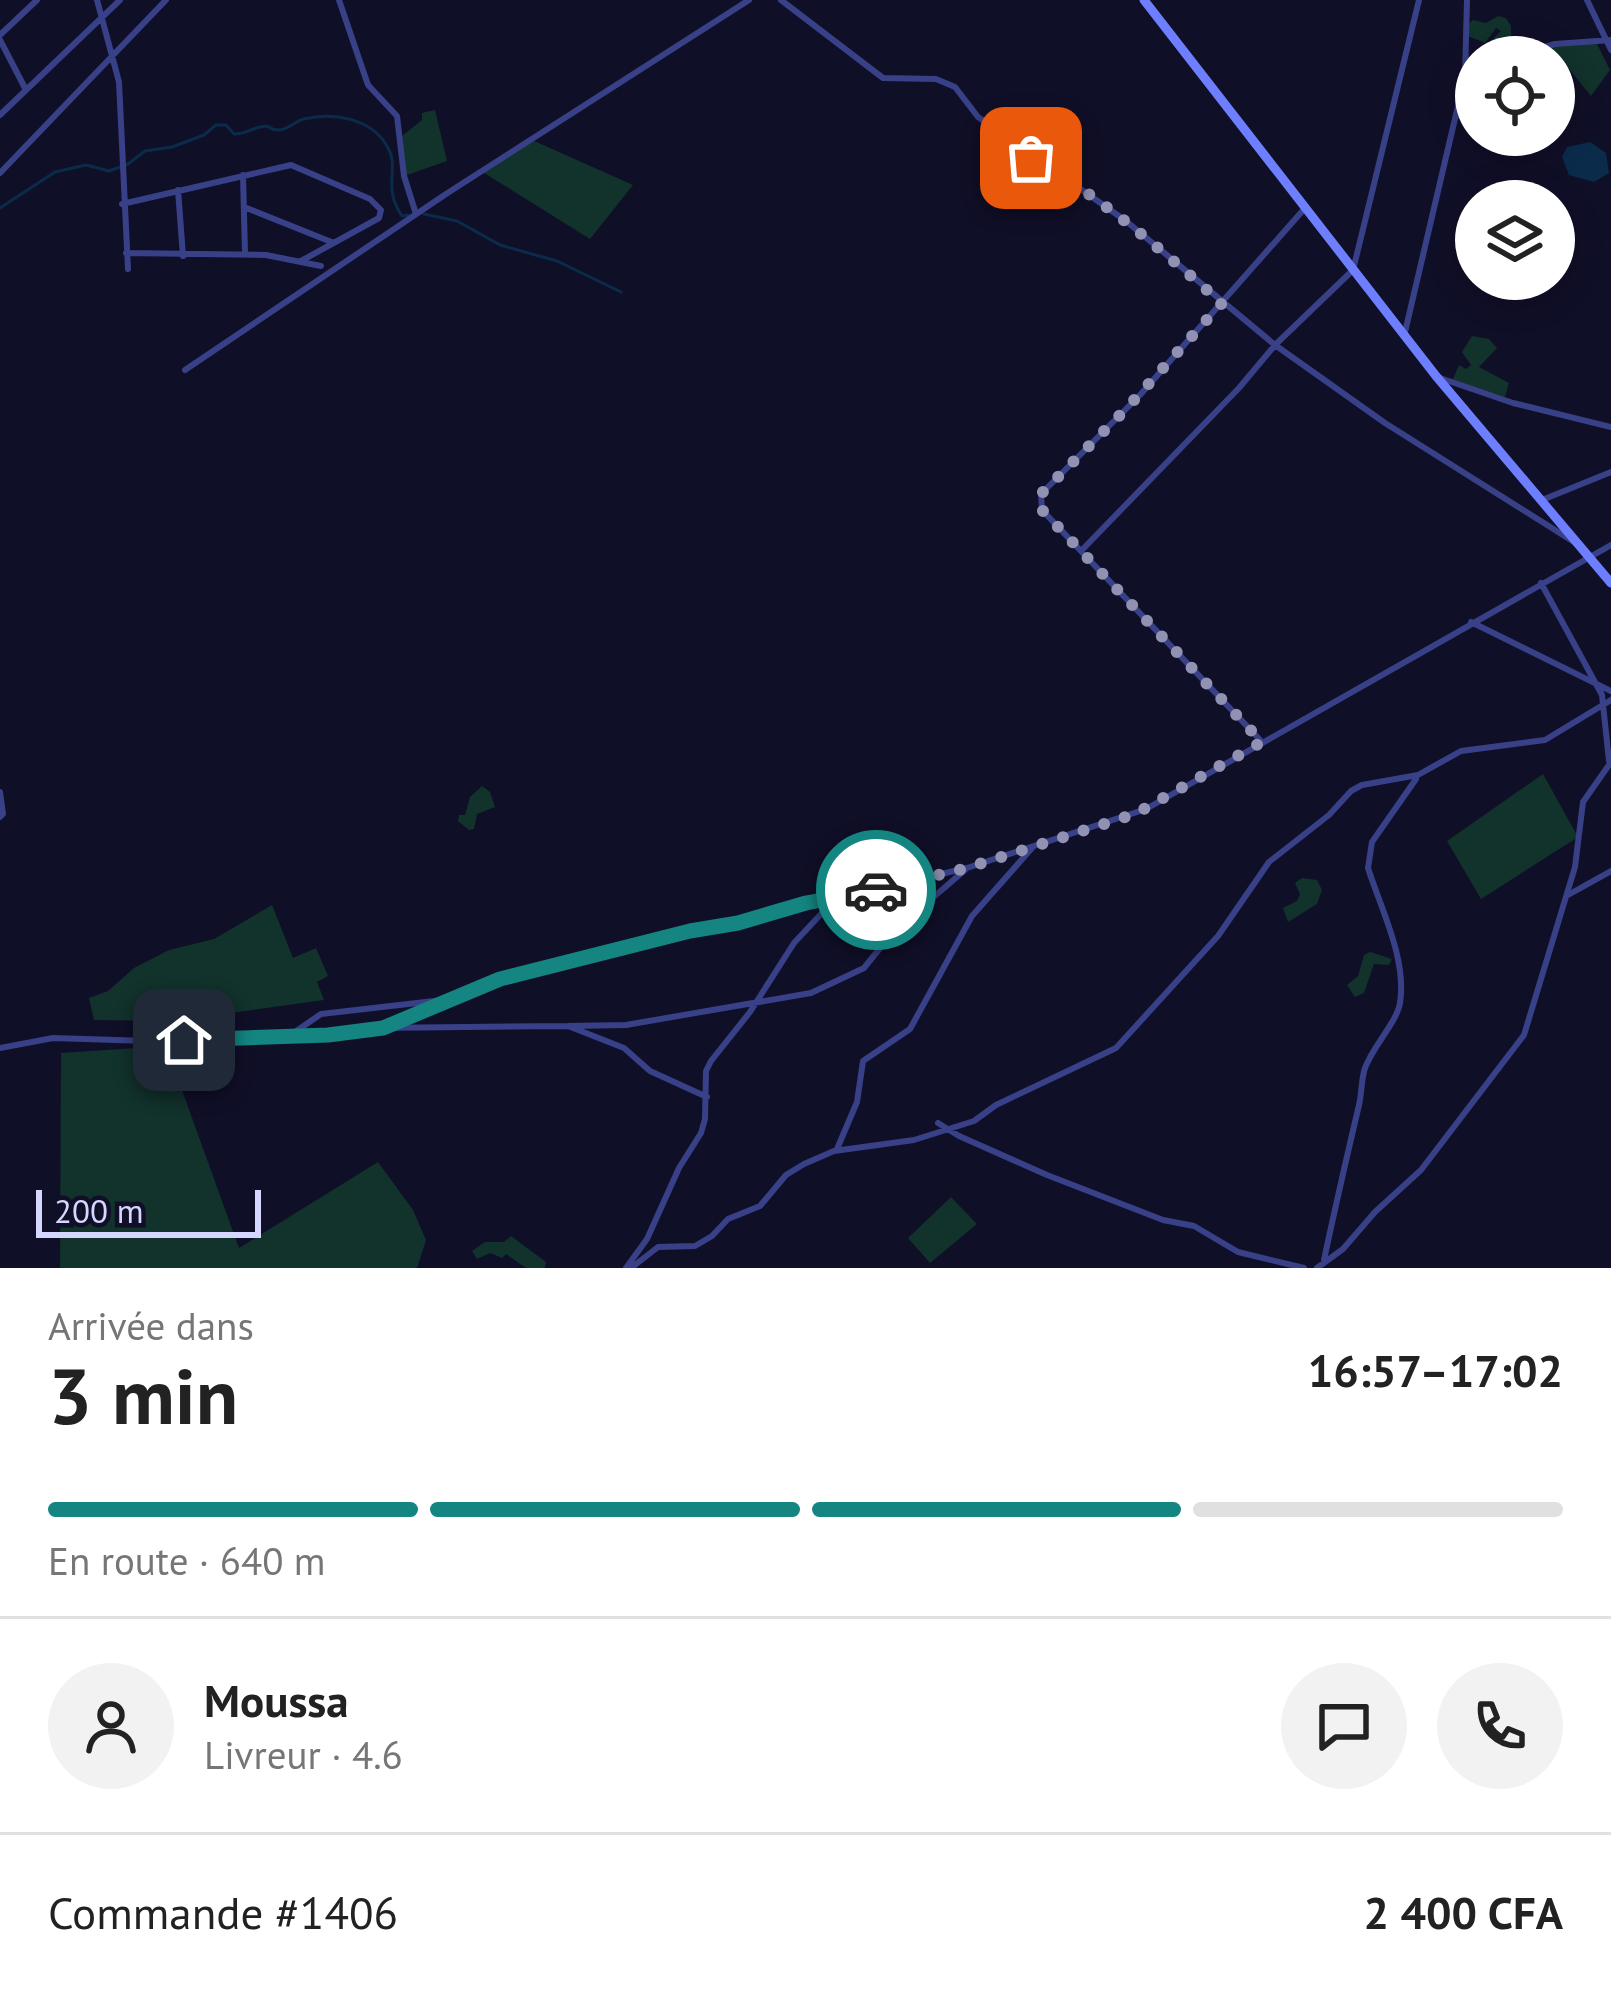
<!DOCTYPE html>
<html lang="fr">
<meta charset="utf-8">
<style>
:root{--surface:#fff;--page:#f2f2f2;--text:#222;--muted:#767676;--line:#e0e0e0;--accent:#148581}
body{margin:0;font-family:"PT Sans",sans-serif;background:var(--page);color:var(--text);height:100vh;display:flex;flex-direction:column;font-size:45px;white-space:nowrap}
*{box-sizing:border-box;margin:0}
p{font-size:39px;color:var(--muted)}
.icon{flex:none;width:66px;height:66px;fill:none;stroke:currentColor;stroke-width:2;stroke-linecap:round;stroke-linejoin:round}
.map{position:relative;height:1268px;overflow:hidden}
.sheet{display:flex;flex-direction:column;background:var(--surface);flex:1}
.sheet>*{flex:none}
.controls{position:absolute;left:1455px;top:36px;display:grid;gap:24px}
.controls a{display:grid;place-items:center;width:120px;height:120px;border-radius:50%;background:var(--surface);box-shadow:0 6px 30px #0003;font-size:60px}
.scale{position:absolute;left:36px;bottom:30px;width:225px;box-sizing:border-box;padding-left:12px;border:6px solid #d6d7ff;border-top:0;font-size:33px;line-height:42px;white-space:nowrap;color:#d6d7ff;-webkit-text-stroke:9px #100f28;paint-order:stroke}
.pin{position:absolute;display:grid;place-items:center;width:102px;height:102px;color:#fff;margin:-51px;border-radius:24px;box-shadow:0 6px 18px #0006}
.courier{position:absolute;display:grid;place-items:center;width:120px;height:120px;margin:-60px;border:9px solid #148581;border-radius:50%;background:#fff;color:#222;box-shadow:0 3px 15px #0007}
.overview em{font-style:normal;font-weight:800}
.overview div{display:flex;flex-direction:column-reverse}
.overview{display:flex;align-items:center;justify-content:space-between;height:204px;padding:0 48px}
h1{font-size:78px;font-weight:800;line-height:90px}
.bar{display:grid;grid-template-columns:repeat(4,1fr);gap:18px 12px;align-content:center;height:144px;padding:0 48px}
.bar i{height:15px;border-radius:9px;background:var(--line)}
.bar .active{background:var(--accent)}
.bar p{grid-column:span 4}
.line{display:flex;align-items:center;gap:30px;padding:0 48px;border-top:3px solid var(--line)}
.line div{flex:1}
.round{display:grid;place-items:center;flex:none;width:126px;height:126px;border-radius:63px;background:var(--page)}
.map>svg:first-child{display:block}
.green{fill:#12322c}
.water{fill:#0b2b4b}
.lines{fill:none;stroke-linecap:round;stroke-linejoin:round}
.stream{stroke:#0b2b4b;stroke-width:3}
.minor{stroke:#384188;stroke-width:6}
.secondary{stroke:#6d7eff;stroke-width:9}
.done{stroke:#9191b4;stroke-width:12;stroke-dasharray:0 21.6}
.route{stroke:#148581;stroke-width:15}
</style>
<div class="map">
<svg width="1611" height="1268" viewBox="0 0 1611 1268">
<rect width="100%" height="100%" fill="#100f28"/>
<path class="green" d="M 1498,16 L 1506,18 L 1511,26 L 1511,47 L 1499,57 L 1490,42 L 1501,31 L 1496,28 L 1485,43 L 1468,36 L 1468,24 L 1473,20 L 1486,23 Z
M 1595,40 L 1610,70 L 1591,96 L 1551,47 Z
M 435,110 L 447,161 L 404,176 L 402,136 L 422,120 L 422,113 Z
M 532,140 L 633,185 L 590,239 L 481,171 Z
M 1472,336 L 1489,339 L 1497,348 L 1479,367 L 1509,383 L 1505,397 L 1452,381 L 1459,365 L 1466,369 L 1471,365 L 1462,352 Z
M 1543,774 L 1578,837 L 1481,899 L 1447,841 Z
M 482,786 L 490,792 L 495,807 L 477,814 L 474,829 L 469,830 L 458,821 L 459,815 L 465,815 L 470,797 Z
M 1302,878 L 1317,880 L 1322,890 L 1317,904 L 1288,922 L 1283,908 L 1297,901 L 1300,894 L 1295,883 Z
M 272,905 L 293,958 L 316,948 L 328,976 L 317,982 L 324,1000 L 173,1021 L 94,1020 L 89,998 L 108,991 L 134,968 L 169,950 L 214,939 Z
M 1370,952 L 1392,959 L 1389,965 L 1374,964 L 1364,993 L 1355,997 L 1347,985 L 1358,976 L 1364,955 Z
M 166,1046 L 239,1248 L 378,1162 L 413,1210 L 426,1240 L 417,1268 L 60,1268 L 61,1053 Z
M 951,1197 L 977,1224 L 930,1263 L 908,1238 Z
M 511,1236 L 546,1262 L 545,1268 L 526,1268 L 506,1254 L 502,1258 L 490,1253 L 477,1259 L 472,1251 L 485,1242 L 504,1242 Z"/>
<path class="water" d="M 1590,142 L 1606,153 L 1609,173 L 1594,182 L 1569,175 L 1562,157 L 1567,147 Z"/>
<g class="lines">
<path class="stream" d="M 0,208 L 55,172 L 86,165 L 109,171 L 128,164 L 145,151 L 172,147 L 204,135 L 216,125 L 226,125 L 234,134 C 246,134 250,129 260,127 C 273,124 267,130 278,130 C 288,130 295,121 304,119 C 333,112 371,118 387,146 C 401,169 381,185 402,216 L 408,215
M 424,214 L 457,221 L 500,245 L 557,261 L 621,292"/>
<path class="minor" d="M 97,0 L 119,82 L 128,269
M 339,0 L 368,85 L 397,116 L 404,176 L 416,214
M 781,0 L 883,78 L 936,79 L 955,87 L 978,117 L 1126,221 L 1275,345 L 1385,423 L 1574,542
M 1587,0 L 1611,50
M 0,35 L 37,0
M 0,40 L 26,90
M 1508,57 L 1555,44 L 1611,40
M 0,115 L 120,0
M 1459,115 L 1476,102
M 0,173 L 166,0
M 243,175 L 245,254
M 178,190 L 183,256
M 122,204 L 291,165 L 370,199 L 381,210 L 379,218 L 301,261
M 244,207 L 334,243
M 126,253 L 266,255 L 321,266
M 1405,332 L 1465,76 L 1467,0
M 185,370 L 446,194 L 749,0
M 1440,378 L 1513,403 L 1611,427
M 1542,500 L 1611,472
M 1081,551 L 1239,388 L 1275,345 L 1353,270 L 1419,0
M 1541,583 L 1602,695 L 1609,761
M 1471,622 L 1611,691
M 1262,742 L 1042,510 L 1041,494 L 1140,395 L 1305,208
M 0,792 L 3,814 L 0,817
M 1568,895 L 1611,871
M 568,1026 L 626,1025 L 811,993 L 864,968 L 893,932 L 965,870
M 386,1027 L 439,1002
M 293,1036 L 374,1028 L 568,1026 L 624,1048 L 650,1071 L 707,1097
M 0,1048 L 53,1038 L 147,1041 L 289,1036 L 321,1014 L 443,1000 L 500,979 L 600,953 L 967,868 L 1146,809 L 1611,545
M 938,1123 L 959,1136 L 1047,1175 L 1163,1220 L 1194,1226 L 1238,1252 L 1304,1268
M 837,1149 L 857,1102 L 863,1061 L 910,1029 L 972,916 L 1032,848
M 1324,1260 C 1335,1208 1347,1156 1359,1105 C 1362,1093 1361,1080 1365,1068 C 1373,1046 1397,1022 1400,1003 C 1407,959 1381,909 1368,868 L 1372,842 L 1416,779
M 626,1268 L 647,1239 L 679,1168 L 701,1133 L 705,1119 L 706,1071 L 711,1061 L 750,1012 L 794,943 L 835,899
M 631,1268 L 658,1247 L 695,1246 L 712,1236 L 728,1219 L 760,1206 L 786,1175 L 804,1164 L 834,1151 L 914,1140 L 974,1121 L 996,1105 L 1116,1048 L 1218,936 L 1269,862 L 1329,815 L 1351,791 L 1362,785 L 1418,775 L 1461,751 L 1545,740 L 1611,700
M 1317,1268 L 1343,1249 L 1375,1212 L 1421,1170 L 1524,1035 L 1575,867 L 1583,802 L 1611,762"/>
<path class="secondary" d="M 1144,0 L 1436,376 L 1611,583"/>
</g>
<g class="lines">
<path class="done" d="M 876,890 L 967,868 L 1135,814 L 1262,742 L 1042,510 L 1038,502 L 1041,494 L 1125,410 L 1222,303 C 1161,250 1102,197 1031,158"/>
<path class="route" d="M 184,1040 L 328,1035 L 383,1028 L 500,979 L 690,931 L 738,923 L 806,903 L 876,890"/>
</g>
</svg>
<div class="controls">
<a><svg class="icon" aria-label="locate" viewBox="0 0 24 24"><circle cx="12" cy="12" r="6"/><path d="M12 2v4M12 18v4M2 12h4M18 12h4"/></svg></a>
<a><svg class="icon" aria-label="layers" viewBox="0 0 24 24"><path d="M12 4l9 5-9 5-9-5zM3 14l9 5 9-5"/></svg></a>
</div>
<div class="scale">200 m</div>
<div class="pin" style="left:1031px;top:158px;background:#ea580c"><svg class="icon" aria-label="bag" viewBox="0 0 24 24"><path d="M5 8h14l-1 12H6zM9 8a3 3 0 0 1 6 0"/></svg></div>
<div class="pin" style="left:184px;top:1040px;background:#1f2937"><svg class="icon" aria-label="home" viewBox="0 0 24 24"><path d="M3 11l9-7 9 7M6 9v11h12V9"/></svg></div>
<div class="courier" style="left:876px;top:890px"><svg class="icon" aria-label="car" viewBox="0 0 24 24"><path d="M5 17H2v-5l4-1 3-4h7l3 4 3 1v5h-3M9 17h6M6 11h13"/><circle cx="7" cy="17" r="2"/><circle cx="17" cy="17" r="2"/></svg></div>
</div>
<section class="sheet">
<div class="overview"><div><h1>3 min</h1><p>Arrivée dans</p></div><em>16:57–17:02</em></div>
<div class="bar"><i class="active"></i><i class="active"></i><i class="active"></i><i></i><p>En route · 640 m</p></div>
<div class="line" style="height:216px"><a class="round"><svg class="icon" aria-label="person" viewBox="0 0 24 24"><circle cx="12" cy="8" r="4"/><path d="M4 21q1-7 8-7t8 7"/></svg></a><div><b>Moussa</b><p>Livreur · 4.6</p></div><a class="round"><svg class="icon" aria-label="chat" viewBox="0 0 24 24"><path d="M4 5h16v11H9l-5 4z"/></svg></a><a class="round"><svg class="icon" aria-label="phone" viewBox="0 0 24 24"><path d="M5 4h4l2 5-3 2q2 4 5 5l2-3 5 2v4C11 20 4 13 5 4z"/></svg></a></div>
<div class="line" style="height:156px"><div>Commande #1406</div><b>2 400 CFA</b></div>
</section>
